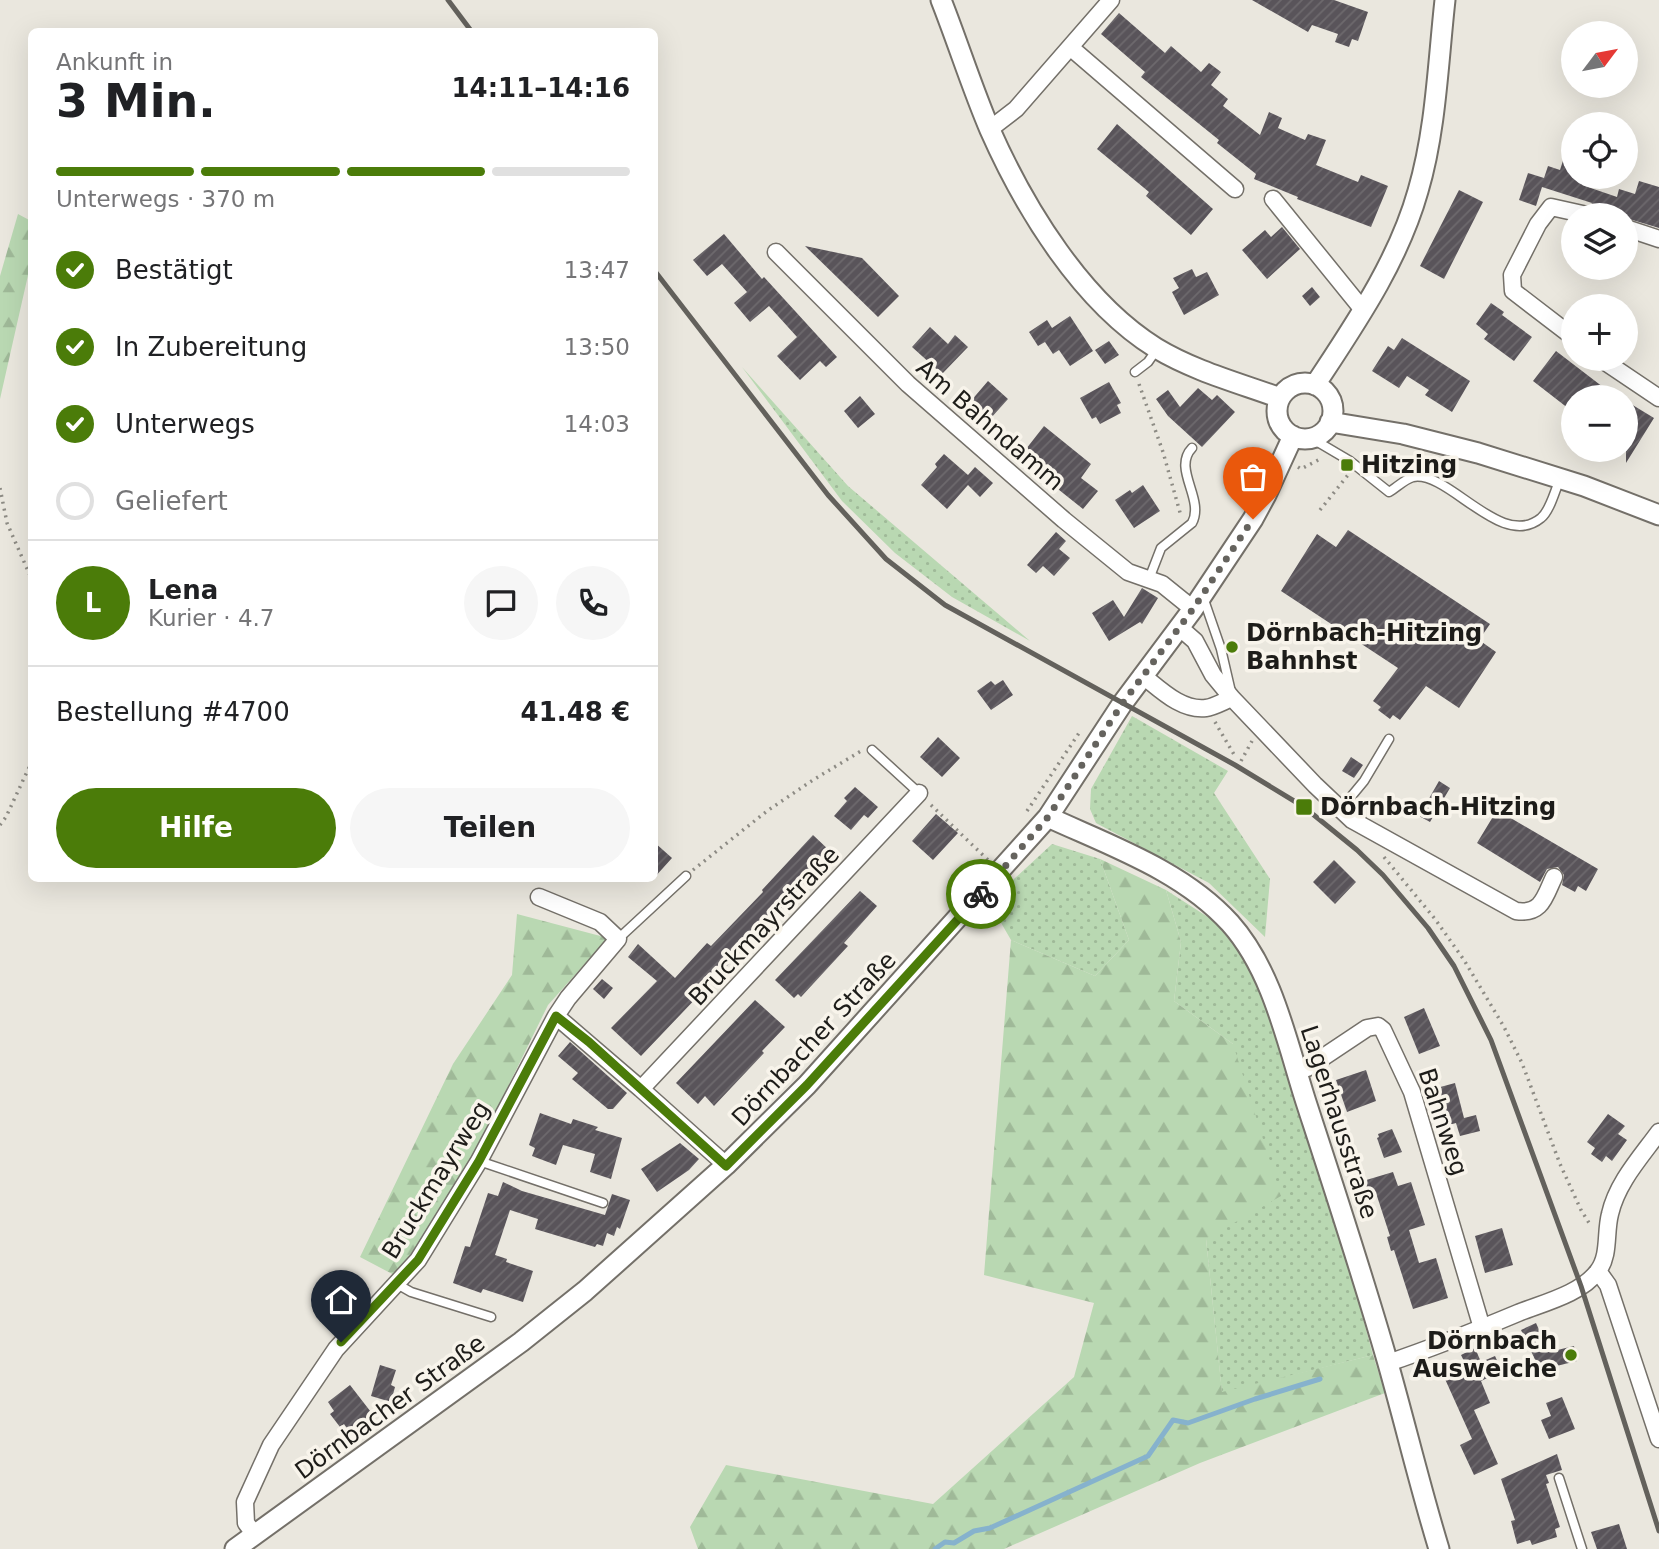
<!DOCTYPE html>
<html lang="de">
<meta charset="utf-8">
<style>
:root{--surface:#fff;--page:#f6f6f6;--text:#202124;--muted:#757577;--line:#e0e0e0;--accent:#4b7c09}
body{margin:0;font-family:"DejaVu Sans",sans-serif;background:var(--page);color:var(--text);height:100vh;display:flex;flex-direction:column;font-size:26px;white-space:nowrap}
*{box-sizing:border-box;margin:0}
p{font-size:23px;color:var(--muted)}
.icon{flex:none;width:38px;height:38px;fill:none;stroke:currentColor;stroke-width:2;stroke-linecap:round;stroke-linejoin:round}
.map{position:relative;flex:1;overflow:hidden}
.drawer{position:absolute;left:28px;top:28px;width:630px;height:854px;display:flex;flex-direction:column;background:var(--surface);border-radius:10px;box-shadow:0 7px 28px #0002}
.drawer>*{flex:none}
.needle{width:46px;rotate:58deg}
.fabs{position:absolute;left:1561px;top:21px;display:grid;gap:14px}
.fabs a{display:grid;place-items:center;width:77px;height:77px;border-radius:50%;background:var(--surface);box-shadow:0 7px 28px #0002;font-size:35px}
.pin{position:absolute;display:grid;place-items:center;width:60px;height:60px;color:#fff;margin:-72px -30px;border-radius:50% 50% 50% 0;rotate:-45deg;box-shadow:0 0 7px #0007}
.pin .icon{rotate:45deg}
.courier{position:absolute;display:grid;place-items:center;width:70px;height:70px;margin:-35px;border:5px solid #4b7c09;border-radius:50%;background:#fff;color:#222;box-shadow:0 2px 9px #0007}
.summary em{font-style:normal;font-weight:600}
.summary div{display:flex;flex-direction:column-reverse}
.summary{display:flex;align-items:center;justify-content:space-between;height:119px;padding:0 28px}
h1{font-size:46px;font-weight:600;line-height:52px}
.bar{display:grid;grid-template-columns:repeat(4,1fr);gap:10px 7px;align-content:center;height:84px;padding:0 28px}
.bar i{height:9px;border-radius:5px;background:var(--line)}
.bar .current{background:var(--accent)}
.bar p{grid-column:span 4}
.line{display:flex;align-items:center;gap:18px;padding:0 28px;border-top:2px solid var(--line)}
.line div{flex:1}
.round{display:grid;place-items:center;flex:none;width:74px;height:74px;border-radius:37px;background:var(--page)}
ol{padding:0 28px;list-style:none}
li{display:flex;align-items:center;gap:21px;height:77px}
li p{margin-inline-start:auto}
li .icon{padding:7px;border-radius:50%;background:var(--accent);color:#fff;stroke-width:4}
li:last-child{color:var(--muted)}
li i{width:38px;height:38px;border:4px solid var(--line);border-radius:50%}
.button{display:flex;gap:14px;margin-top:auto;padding:14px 28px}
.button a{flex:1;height:80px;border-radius:42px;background:var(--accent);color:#fff;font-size:28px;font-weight:600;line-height:80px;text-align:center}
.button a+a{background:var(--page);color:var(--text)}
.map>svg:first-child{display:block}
.grass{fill:url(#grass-dots)}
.forest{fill:url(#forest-firs)}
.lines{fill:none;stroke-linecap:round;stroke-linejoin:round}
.stream{stroke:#86b2cd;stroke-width:5}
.building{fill:url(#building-hatch)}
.service-casing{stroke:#747069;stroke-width:11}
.minor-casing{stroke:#747069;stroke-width:19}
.tertiary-casing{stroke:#747069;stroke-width:23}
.path{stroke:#8d8b84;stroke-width:3.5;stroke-dasharray:2 5;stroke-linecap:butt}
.service{stroke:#fff;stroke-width:8}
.minor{stroke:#fff;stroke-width:16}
.tertiary{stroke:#fff;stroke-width:19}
.rail{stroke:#63615c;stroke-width:5}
.done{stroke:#65635e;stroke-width:7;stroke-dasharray:0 12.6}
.route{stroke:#4b7c09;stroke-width:9}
.poi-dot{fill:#4b7c09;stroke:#f8f4eb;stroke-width:2.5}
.labels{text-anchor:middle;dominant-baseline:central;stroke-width:7;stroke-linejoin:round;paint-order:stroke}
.street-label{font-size:24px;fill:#1d1c19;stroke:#f8f4eb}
.poi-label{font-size:24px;font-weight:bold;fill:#1d1c19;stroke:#f8f4eb;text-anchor:start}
</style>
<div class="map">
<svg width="1659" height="1549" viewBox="0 0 1659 1549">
<defs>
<pattern id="grass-dots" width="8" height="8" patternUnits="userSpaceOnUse" patternTransform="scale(1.75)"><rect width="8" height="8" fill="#b9d8b2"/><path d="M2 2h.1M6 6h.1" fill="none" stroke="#9fb998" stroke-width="1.8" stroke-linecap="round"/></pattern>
<pattern id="forest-firs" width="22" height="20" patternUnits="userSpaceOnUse" patternTransform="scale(1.75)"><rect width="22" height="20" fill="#b9d8b2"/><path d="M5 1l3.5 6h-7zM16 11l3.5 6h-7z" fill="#9fb998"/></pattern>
<pattern id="building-hatch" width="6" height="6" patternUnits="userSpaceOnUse" patternTransform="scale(1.75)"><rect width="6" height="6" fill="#59545a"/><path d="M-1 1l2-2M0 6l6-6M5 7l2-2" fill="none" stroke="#6d696d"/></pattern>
</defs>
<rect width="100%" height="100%" fill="#eae7de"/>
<path class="grass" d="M 742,367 L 848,486 L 1030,641 L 952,597 L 895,553 L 842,501 Z
M 1132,716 L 1228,771 L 1214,793 L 1270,879 L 1265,937 L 1209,883 L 1096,823 L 1090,809 L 1091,789 Z
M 1052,844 L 1100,859 L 1129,940 L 1095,976 L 1011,940 L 989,902 Z
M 1166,890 L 1214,921 L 1244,958 L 1266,1008 L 1344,1249 L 1373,1355 L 1222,1393 L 1206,1239 L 1233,1044 L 1174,1001 L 1181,942 Z"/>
<path class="forest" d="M 18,214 L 31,221 L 31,262 L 0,399 L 0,276 Z
M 1100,859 L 1166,890 L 1181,942 L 1174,1001 L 1233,1044 L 1281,1196 L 1206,1239 L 1222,1392 L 1373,1355 L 1385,1393 L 1200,1463 L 1004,1549 L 698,1549 L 690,1527 L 726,1465 L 933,1504 L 1074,1377 L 1094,1303 L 984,1275 L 1011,940 L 1095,976 L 1129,940 Z
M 517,914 L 608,938 L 548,1005 L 463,1178 L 396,1276 L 360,1257 L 453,1064 L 512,975 Z"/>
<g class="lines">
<path class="stream" d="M 935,1549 L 945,1542 L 954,1543 L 974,1531 L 990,1528 L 1148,1456 L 1173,1420 L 1188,1423 L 1255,1399 L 1320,1379"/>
</g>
<path class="building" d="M 1252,0 L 1334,0 L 1368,12 L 1358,41 L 1352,39 L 1349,47 L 1335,42 L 1338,34 L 1312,25 L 1308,32 Z
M 1119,13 L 1165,53 L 1171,46 L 1201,72 L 1209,63 L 1221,72 L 1211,85 L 1228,99 L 1223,106 L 1260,135 L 1269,112 L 1282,118 L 1278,128 L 1305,140 L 1308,134 L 1326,140 L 1316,165 L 1358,182 L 1361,175 L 1388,186 L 1371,227 L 1297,199 L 1298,197 L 1254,179 L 1256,174 L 1217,143 L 1219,140 L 1141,77 L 1145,72 L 1101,34 Z
M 1117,124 L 1213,209 L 1191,235 L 1146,196 L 1149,192 L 1097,149 Z
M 1570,139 L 1573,139 L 1573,177 L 1585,177 L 1582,185 L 1617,197 L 1619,189 L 1635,194 L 1639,181 L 1659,187 L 1659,228 L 1626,218 L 1626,215 L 1617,215 L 1594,208 L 1591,205 L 1592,203 L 1542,187 L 1536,206 L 1519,200 L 1528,173 L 1544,178 L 1548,166 L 1560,170 Z
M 1459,190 L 1483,202 L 1444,279 L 1420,266 Z
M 1282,227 L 1300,249 L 1267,279 L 1242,250 L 1265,230 L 1271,237 Z
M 724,234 L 762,279 L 764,277 L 837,357 L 826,367 L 820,361 L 800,380 L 777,356 L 797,337 L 769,306 L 750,322 L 734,303 L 747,292 L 722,264 L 707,276 L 693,260 Z
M 805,246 L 862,258 L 899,296 L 878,317 Z
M 1192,269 L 1196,277 L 1207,272 L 1219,295 L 1184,315 L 1172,292 L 1179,288 L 1173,278 Z
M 1312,287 L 1320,297 L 1310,306 L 1302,296 Z
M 1491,303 L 1504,312 L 1502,315 L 1532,337 L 1514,361 L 1484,339 L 1488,334 L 1476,324 Z
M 1070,316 L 1093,351 L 1070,366 L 1059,350 L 1053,354 L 1045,342 L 1038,346 L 1029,332 L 1047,320 L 1052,328 Z
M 930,327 L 948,344 L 955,335 L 968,347 L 942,374 L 912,347 Z
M 1402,338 L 1470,381 L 1452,412 L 1425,395 L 1429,390 L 1407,376 L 1399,388 L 1372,371 L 1388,346 L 1394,350 Z
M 1109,341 L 1119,355 L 1105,364 L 1095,350 Z
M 1556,351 L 1616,397 L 1573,397 L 1573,412 L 1533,381 Z
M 988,381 L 1008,399 L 990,419 L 970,402 Z
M 1109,382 L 1121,403 L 1117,405 L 1121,413 L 1100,424 L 1096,417 L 1092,419 L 1080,398 Z
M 1198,388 L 1212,400 L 1217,395 L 1235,412 L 1202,447 L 1168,416 L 1156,399 L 1168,390 L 1180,407 Z
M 860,396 L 875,414 L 858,428 L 844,411 Z
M 1626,401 L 1654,418 L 1626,463 Z
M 1044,426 L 1091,464 L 1081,478 L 1098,491 L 1083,509 L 1019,458 Z
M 944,454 L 968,475 L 975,467 L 993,483 L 980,497 L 968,485 L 947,509 L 921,485 L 937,467 L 935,464 Z
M 1143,485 L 1160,511 L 1134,528 L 1115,500 L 1130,490 L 1132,493 Z
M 1348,530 L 1490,624 L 1479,640 L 1496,652 L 1459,708 L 1426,686 L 1400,720 L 1393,715 L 1390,719 L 1378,710 L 1381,707 L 1373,701 L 1398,668 L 1281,591 L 1317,534 L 1336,547 Z
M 1056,532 L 1066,541 L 1059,549 L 1070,558 L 1054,576 L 1043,566 L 1036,573 L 1027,565 Z
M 1142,588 L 1158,598 L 1142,624 L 1140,622 L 1109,641 L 1092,613 L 1113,600 L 1124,617 Z
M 1003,680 L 1013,695 L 991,710 L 977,691 L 991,681 L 995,685 Z
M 938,737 L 960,758 L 942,777 L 920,757 Z
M 1351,757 L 1363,765 L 1354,778 L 1342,771 Z
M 1439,781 L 1450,788 L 1430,822 L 1419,816 Z
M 855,787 L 878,807 L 868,818 L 864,815 L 851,830 L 834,816 L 847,801 L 844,798 Z
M 1497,810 L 1598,869 L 1586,891 L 1578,886 L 1575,892 L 1562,885 L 1564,875 L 1558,867 L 1547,869 L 1540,882 L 1477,843 Z
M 936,814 L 958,833 L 933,860 L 912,841 Z
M 813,835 L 831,852 L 782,908 L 641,1056 L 611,1028 L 657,981 L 628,957 L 638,944 L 675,978 L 707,943 L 711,946 L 763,892 L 762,890 Z
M 654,842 L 672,858 L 654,878 Z
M 1334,860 L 1356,882 L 1335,904 L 1313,882 Z
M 860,891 L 877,906 L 844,943 L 848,946 L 801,997 L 798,994 L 794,998 L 775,980 Z
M 602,979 L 613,988 L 604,999 L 593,989 Z
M 755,1000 L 785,1027 L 762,1051 L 764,1053 L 714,1106 L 705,1096 L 698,1104 L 676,1083 Z
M 1424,1008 L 1440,1046 L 1419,1054 L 1404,1017 Z
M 570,1042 L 627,1093 L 613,1109 L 608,1109 L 572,1079 L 578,1073 L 558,1056 Z
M 1366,1070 L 1376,1101 L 1347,1112 L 1336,1080 Z
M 1455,1083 L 1464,1118 L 1476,1115 L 1480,1131 L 1460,1136 L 1456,1123 L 1438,1128 L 1429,1094 L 1433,1089 Z
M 540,1113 L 571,1124 L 573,1119 L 598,1127 L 595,1130 L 622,1138 L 611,1179 L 590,1172 L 595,1154 L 563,1145 L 556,1165 L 532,1156 L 535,1148 L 529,1145 Z
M 1608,1114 L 1625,1126 L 1618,1134 L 1627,1140 L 1612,1161 L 1606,1156 L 1602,1162 L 1591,1154 L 1595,1148 L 1587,1142 Z
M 1392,1129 L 1402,1152 L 1384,1158 L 1377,1138 L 1379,1137 L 1378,1134 Z
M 680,1143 L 699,1159 L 689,1170 L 657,1192 L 641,1169 Z
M 1393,1172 L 1398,1186 L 1411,1182 L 1425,1225 L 1409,1230 L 1419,1263 L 1436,1258 L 1448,1298 L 1413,1309 L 1394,1250 L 1391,1251 L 1387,1237 L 1390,1236 L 1376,1193 L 1358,1199 L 1353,1184 Z
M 503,1182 L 522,1191 L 605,1215 L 612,1194 L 630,1200 L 620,1229 L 617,1227 L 614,1236 L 607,1233 L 603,1246 L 597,1244 L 595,1247 L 535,1229 L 538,1219 L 510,1210 L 495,1255 L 507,1259 L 506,1262 L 533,1271 L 523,1302 L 483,1289 L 481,1293 L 453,1283 L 465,1246 L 470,1247 L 488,1193 L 498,1196 Z
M 1502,1228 L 1513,1265 L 1485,1273 L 1475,1236 Z
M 1536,1323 L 1549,1352 L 1574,1346 L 1577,1361 L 1540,1370 L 1521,1330 Z
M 1475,1348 L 1481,1362 L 1495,1356 L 1502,1371 L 1481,1381 L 1490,1403 L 1474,1410 L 1498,1464 L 1474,1475 L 1460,1445 L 1472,1439 L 1445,1379 L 1468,1369 L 1461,1355 Z
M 380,1365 L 396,1370 L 391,1385 L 395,1387 L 391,1402 L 371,1396 Z
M 350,1385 L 374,1416 L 351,1434 L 344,1424 L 340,1427 L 330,1414 L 334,1411 L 328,1402 Z
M 1562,1397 L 1575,1429 L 1549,1439 L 1541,1420 L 1551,1416 L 1546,1403 Z
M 1557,1454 L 1562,1470 L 1546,1475 L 1549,1483 L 1546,1484 L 1560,1527 L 1555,1529 L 1557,1537 L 1532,1545 L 1530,1540 L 1517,1544 L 1511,1521 L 1515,1520 L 1501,1479 Z
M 1619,1524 L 1627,1549 L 1597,1549 L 1591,1532 Z"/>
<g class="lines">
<g class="service-casing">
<path id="service" d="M 1135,372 L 1148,362 L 1157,349
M 1311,438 L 1350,461 L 1389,492 C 1396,488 1405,479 1413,477 C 1449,470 1501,551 1541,518 C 1550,511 1555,490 1560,479
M 1149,579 L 1161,548 L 1192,523 C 1205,499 1172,469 1192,448
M 1203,597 L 1221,649 L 1231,692
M 872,750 L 919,793
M 1340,810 L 1364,781 L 1389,739
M 618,939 L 686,876
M 479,1161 L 603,1203
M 397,1284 L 411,1292 L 491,1317
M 1559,1478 L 1582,1549"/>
</g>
<g class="minor-casing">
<path id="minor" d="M 1070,47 L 1235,189
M 990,129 L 1016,109 L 1111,0
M 1273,199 L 1363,310
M 1626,228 L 1659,239
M 776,252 L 908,384 L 1064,520 L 1128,572 L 1162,584 L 1193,609
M 1573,337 L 1513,291 L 1512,275 L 1538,224 L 1551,207 L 1587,215
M 1601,359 L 1659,398
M 1179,627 L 1195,641 L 1213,675 L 1232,698 L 1315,785 L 1352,820 L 1516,911 C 1542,915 1545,896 1554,877
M 1142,675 C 1160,689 1181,711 1206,708 C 1214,707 1224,701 1232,698
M 539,897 L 600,922 L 618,939 L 568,998 L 556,1016 L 641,1089
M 1296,1072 L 1307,1068 L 1367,1028 L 1378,1026 L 1383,1030 L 1412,1092 L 1482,1328
M 726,1165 L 641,1089 L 919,793
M 1598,1271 L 1608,1285 L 1659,1439
M 1388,1363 C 1432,1348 1475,1331 1518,1313 C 1543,1303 1581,1294 1598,1271 C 1610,1255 1605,1233 1610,1214 C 1617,1183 1640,1158 1659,1132
M 255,1535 L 246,1523 L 245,1502 L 271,1445 L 336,1349 L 418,1260 L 479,1161 L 556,1016"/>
</g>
<g class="tertiary-casing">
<path id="tertiary" d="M 941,0 C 958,43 972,88 990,130 C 1025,209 1082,302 1156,348 C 1194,371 1239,383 1280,398
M1277 411a28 28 0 1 1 56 0a28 28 0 1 1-56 0Z
M 1315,385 C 1355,324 1398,262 1418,191 C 1436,130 1438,63 1445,0
M 1330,422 L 1403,434 L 1478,453 L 1584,486 L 1659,515
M 1048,817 C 1111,846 1183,871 1230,923 C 1273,971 1287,1043 1306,1102 C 1334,1188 1362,1273 1387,1360 C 1405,1423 1420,1487 1439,1549
M 235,1549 L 521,1342 L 585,1291 L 726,1165 L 807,1085 L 1048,817 L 1122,704 L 1193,609 L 1253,519 L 1266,495 L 1293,436"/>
</g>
<path class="path" d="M 1139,384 L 1163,452 L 1181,516
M 1298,467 L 1301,469 L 1322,458
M 0,488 L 7,523 L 32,580
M 1320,510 L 1348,475
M 1215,722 L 1236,758
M 1241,761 L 1252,741
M 931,805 L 988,860
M 1027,811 L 1081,730
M 0,825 L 6,817 L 32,761
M 1384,857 L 1435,919 L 1464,960 L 1504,1027 L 1522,1063 L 1560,1164 L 1581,1210 L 1591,1226
M 693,870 L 767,811 L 813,780 L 861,751"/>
<use href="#service" class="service"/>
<use href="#minor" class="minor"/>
<use href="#tertiary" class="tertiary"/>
<path class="rail" d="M 448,0 L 472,32
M 654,270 L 828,495 L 886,559 L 945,605 L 1235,765 L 1304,807 L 1357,850 L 1383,875 L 1428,928 L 1454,966 L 1491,1040 L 1581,1286 L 1659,1531"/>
</g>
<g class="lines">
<path class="done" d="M 981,894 L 1048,817 L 1122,704 L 1193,609 L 1253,519"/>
<path class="route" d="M 341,1342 L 418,1260 L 479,1161 L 556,1016 L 589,1042 L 726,1166 L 807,1085 L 981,894"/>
</g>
<g class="poi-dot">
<rect x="1340" y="458" width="14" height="14" rx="3.5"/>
<circle cx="1232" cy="647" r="7"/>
<rect x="1295" y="798" width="18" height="18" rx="3.5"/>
<circle cx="1571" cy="1355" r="7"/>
</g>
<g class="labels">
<g class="street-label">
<text transform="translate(990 425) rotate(41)">Am Bahndamm</text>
<text transform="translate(764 926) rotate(-47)">Bruckmayrstraße</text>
<text transform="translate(814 1039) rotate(-47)">Dörnbacher Straße</text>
<text transform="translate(1339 1122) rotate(72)">Lagerhausstraße</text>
<text transform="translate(1443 1122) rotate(72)">Bahnweg</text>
<text transform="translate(436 1180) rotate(-58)">Bruckmayrweg</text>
<text transform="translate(390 1407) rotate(-36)">Dörnbacher Straße</text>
</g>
<g class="poi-label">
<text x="1361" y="465">Hitzing</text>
<text x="1246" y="633">Dörnbach-Hitzing<tspan x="1246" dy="28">Bahnhst</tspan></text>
<text x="1320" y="807">Dörnbach-Hitzing</text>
<text x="1557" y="1341" text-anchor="end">Dörnbach<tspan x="1557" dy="28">Ausweiche</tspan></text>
</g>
</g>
</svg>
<div class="fabs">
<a><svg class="needle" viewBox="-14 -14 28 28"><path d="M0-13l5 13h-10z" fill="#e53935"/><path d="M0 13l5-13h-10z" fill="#757577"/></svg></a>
<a><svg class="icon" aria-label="locate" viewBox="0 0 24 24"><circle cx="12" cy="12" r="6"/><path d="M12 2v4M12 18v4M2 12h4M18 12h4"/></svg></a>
<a><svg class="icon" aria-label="layers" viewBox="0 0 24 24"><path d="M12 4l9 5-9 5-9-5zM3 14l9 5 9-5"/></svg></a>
<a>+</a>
<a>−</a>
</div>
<div class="pin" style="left:1253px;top:519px;background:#ea580c"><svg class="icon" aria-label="bag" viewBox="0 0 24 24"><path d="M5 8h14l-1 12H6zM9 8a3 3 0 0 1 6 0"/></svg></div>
<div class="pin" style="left:341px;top:1342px;background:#1f2937"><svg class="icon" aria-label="home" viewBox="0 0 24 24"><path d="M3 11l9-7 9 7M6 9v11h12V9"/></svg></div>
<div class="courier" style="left:981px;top:894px"><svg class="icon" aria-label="bike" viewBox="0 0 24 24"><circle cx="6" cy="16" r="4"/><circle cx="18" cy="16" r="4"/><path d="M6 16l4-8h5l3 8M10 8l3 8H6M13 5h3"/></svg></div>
<section class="drawer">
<div class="summary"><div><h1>3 Min.</h1><p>Ankunft in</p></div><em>14:11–14:16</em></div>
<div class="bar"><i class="current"></i><i class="current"></i><i class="current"></i><i></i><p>Unterwegs · 370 m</p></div>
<ol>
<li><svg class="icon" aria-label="check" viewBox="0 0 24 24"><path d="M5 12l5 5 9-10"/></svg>Bestätigt<p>13:47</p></li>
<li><svg class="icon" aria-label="check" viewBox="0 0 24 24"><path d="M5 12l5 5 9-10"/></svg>In Zubereitung<p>13:50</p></li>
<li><svg class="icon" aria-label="check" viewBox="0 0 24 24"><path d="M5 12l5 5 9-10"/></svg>Unterwegs<p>14:03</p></li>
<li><i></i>Geliefert</li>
</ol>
<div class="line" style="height:126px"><b class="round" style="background:var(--accent);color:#fff">L</b><div><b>Lena</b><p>Kurier · 4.7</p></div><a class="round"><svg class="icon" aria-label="chat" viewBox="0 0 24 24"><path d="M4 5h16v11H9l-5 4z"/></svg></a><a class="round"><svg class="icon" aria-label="phone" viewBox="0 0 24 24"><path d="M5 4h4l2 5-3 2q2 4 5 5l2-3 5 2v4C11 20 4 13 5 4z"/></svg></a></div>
<div class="line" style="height:91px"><div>Bestellung #4700</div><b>41.48 €</b></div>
<div class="button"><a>Hilfe</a><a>Teilen</a></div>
</section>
</div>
